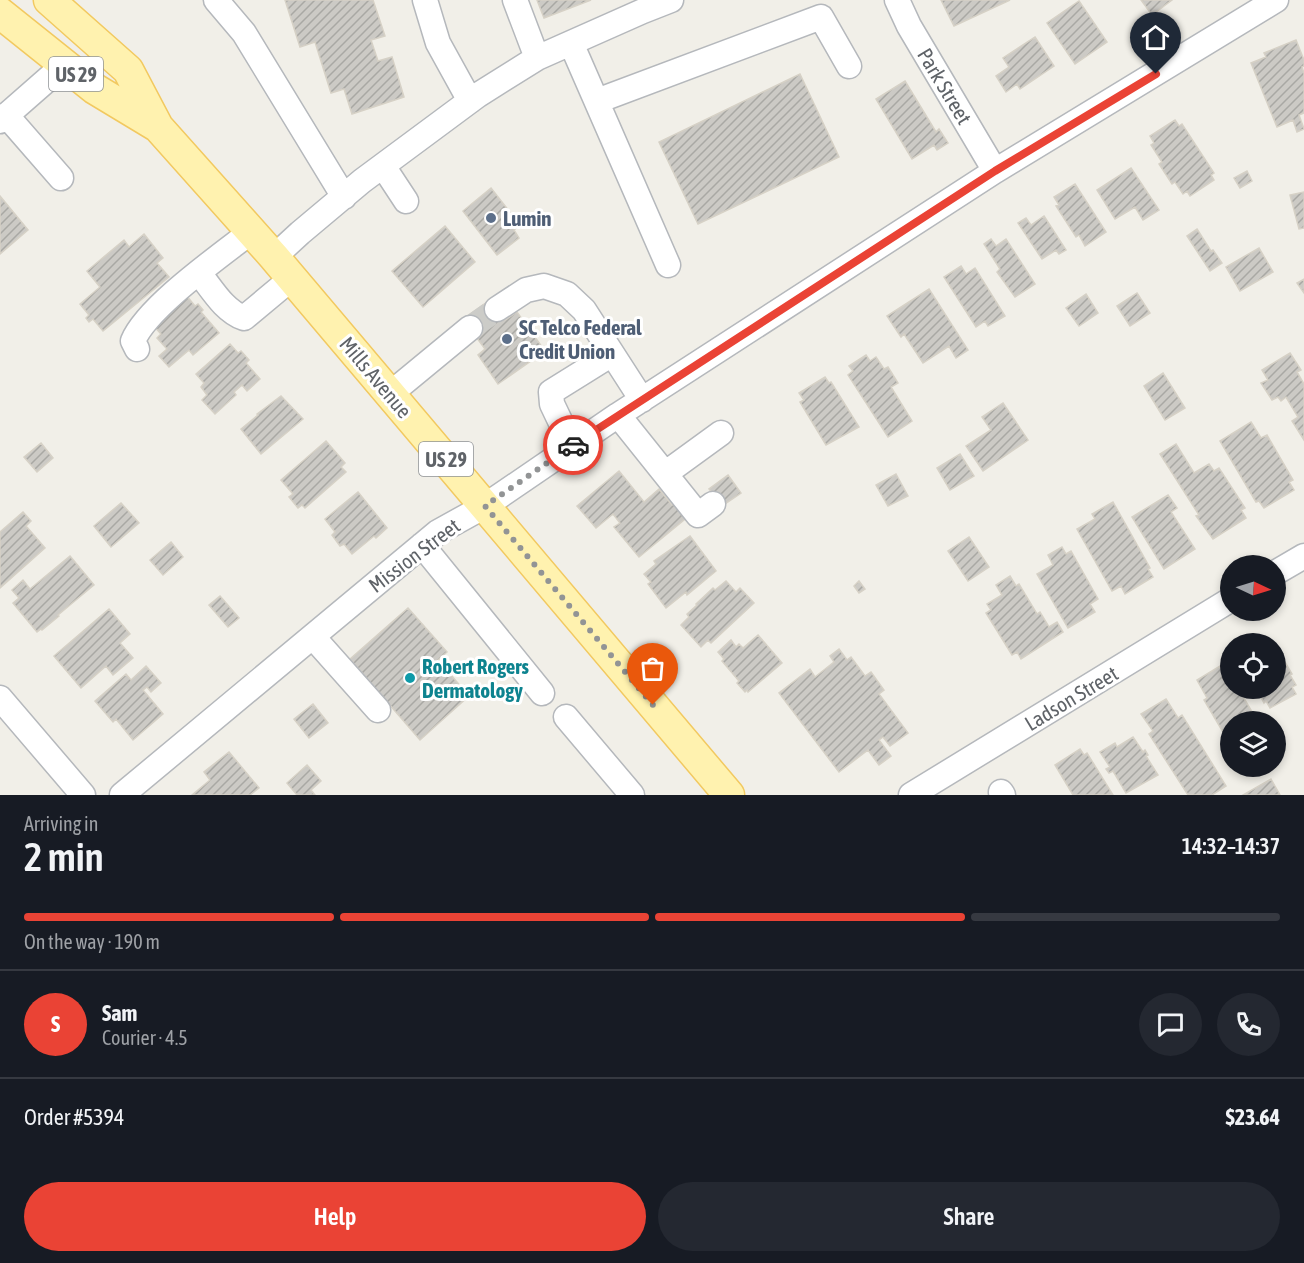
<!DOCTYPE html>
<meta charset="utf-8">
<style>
:root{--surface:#171b24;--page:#242831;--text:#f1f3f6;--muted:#9ea1a6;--line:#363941;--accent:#ea4335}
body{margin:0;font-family:"Asap Condensed",sans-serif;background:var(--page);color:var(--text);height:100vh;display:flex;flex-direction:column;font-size:22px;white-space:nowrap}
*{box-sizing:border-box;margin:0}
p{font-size:20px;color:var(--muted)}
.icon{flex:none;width:33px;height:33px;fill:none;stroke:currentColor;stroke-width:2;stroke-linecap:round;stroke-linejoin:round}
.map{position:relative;height:795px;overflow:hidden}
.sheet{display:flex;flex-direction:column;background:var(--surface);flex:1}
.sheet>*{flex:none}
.needle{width:39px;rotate:94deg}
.tools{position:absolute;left:1220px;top:555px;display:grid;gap:12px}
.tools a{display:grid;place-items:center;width:66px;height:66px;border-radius:50%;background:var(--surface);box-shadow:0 3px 9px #0003;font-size:30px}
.pin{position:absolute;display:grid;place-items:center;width:51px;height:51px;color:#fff;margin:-62px -26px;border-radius:50% 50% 50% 0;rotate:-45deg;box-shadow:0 0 6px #0007}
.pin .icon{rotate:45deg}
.courier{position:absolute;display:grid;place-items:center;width:60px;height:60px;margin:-30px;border:4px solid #ea4335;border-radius:50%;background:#fff;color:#222;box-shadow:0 2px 8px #0007}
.head em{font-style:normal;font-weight:600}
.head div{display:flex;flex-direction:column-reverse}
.head{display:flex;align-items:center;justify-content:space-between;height:102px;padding:0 24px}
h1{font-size:39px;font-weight:600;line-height:45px}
.bar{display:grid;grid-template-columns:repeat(4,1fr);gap:9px 6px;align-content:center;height:72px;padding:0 24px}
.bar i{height:8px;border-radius:4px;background:var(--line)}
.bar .on{background:var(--accent)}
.bar p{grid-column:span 4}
.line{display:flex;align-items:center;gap:15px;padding:0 24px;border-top:2px solid var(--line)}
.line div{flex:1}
.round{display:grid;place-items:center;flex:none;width:63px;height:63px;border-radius:32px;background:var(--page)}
.action{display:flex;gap:12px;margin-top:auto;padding:12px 24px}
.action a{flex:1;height:69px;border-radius:36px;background:var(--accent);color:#fff;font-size:24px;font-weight:600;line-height:69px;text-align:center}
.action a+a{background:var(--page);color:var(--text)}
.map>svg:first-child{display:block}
.building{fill:url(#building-hatch);stroke:#d6d1c6;stroke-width:1.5}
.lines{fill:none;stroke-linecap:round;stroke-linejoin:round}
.minor-tunnel{stroke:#ccccc8;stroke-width:24;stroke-dasharray:24 12;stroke-linecap:butt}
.minor-casing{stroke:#b5b8bc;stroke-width:27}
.major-casing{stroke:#f2c960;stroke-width:33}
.minor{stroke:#fff;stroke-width:24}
.major{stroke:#fff2af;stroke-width:30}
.done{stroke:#929495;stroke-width:6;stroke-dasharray:0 10.8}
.route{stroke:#ea4335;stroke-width:8}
.service-dot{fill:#5c6f8a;stroke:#fff;stroke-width:2}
.culture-dot{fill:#0f9aa8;stroke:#fff;stroke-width:2}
.labels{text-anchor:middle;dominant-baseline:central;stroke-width:6;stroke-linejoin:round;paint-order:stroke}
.shield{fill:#fff;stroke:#8f9295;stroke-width:1.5}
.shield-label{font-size:20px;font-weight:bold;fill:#5f6368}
.street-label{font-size:21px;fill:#5f6368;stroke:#fff}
.service-label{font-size:21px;font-weight:bold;fill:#4e5e75;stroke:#fff;text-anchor:start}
.culture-label{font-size:21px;font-weight:bold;fill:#0d838f;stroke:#fff;text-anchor:start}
</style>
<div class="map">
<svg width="1304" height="795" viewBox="0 0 1304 795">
<defs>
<pattern id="building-hatch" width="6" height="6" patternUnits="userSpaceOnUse" patternTransform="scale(1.5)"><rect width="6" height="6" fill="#cccac5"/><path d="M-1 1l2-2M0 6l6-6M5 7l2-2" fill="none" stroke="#a9a8a4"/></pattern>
</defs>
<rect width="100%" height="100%" fill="#f1efe8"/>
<path class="building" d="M 285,0 L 373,0 L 385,36 L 371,40 L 378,61 L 392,57 L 404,97 L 352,114 L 344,89 L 331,93 L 315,42 L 300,47 Z
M 537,0 L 591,0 L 544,18 Z
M 941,0 L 1010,0 L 954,26 Z
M 1141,0 L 1172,0 L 1152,15 Z
M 1079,1 L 1107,42 L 1075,64 L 1047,23 Z
M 1035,37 L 1054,66 L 1020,89 L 1017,84 L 1006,92 L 996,76 L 1009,67 L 1003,58 Z
M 1296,40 L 1304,60 L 1304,66 L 1302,67 L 1304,73 L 1304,113 L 1299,115 L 1304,129 L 1297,132 L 1293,120 L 1277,127 L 1251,63 L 1266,57 L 1264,53 Z
M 800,74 L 839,157 L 698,224 L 659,142 Z
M 905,81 L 936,132 L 939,129 L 948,143 L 937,150 L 934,145 L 912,159 L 876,99 Z
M 1175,120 L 1179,126 L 1182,124 L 1214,173 L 1211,175 L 1214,180 L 1190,196 L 1187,191 L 1183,194 L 1175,182 L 1172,184 L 1159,164 L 1162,162 L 1151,145 L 1154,143 L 1150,136 Z
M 1131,168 L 1159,210 L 1143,220 L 1135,207 L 1115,219 L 1097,190 Z
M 1247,171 L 1252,181 L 1240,188 L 1234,178 Z
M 1075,184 L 1106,232 L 1085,246 L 1079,235 L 1076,237 L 1056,206 L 1059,205 L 1054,197 Z
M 491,188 L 520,225 L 514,230 L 519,238 L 497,255 L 463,211 Z
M 1304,192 L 1304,228 L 1299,229 L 1290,195 Z
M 0,196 L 28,230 L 0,254 Z
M 1044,216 L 1066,250 L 1059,254 L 1056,250 L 1042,259 L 1018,223 L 1026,218 L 1031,225 Z
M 445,226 L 475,262 L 423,307 L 392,271 Z
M 1197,229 L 1211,251 L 1213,250 L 1222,263 L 1210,271 L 1187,236 Z
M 144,234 L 163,258 L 157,263 L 169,277 L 103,331 L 93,319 L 89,322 L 86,318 L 89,315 L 80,304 L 100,287 L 87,271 L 124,240 L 129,247 Z
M 991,239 L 996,246 L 1006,239 L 1035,284 L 1015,297 L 997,272 L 1000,269 L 984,244 Z
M 1259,248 L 1273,272 L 1240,291 L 1226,267 Z
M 961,266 L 966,274 L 975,268 L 1005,316 L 988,326 L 985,321 L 976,327 L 944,277 Z
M 1304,279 L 1304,293 L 1297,283 Z
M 929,289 L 968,350 L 956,358 L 949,346 L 923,363 L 904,334 L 901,337 L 887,316 Z
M 1137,293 L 1150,313 L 1130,326 L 1117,306 Z
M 1086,294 L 1098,313 L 1079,326 L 1066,308 Z
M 186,295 L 195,306 L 198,304 L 203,310 L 201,312 L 219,333 L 193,355 L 189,350 L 169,367 L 159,356 L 167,349 L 157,338 L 161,334 L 152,324 Z
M 490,300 L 505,320 L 517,312 L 545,351 L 498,384 L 478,355 L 485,349 L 463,319 Z
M 230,344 L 238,353 L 241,351 L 249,360 L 246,363 L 260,379 L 247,391 L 242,385 L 234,392 L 236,395 L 215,414 L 202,400 L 207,395 L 201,387 L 204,383 L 196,374 Z
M 1290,353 L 1301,370 L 1297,372 L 1304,384 L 1304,440 L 1292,421 L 1298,417 L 1286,397 L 1281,401 L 1278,397 L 1272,400 L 1261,383 L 1268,380 L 1262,370 Z
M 866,355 L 870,361 L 876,357 L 884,369 L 888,367 L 898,383 L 891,387 L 912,421 L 888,437 L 848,375 L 853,371 L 849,366 Z
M 1163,373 L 1185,408 L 1165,420 L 1144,386 Z
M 825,377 L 829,383 L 831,382 L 859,427 L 826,445 L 800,402 L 804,400 L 799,393 Z
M 281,396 L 303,419 L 261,454 L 241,429 L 258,415 L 257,414 Z
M 1003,403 L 1028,440 L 983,471 L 966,446 L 991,430 L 982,417 Z
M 1251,422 L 1261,438 L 1267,435 L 1293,480 L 1289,482 L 1294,490 L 1264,508 L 1259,501 L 1256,502 L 1220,441 Z
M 326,441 L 345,463 L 341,467 L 346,472 L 305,508 L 302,505 L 298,508 L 289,497 L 293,494 L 281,480 Z
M 41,443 L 53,458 L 37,472 L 24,457 Z
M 1176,444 L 1194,473 L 1209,464 L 1214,471 L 1219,468 L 1245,508 L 1241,510 L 1246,518 L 1213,539 L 1196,516 L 1199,515 L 1160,454 Z
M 960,454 L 974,476 L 950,490 L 937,468 Z
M 619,471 L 644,502 L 659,489 L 672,505 L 677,501 L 689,516 L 639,557 L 614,527 L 620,523 L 613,514 L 596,528 L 577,506 Z
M 896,474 L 908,496 L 888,506 L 876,485 Z
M 728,475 L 741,493 L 722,506 L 709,489 Z
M 358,492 L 387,528 L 376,538 L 374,536 L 352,554 L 344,544 L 340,546 L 332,535 L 335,532 L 325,519 Z
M 1168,495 L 1177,508 L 1171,512 L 1195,549 L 1164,569 L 1132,517 Z
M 1113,502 L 1150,568 L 1148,569 L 1153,577 L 1125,594 L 1121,586 L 1112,591 L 1077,529 L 1095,519 L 1092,514 Z
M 121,503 L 139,523 L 111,547 L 94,526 Z
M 23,512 L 31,521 L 26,526 L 45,548 L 0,588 L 0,532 Z
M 690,536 L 716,571 L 687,595 L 686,592 L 666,608 L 648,584 L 651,582 L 644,574 L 656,564 L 654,561 Z
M 969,537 L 989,567 L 968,581 L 948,551 Z
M 171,542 L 183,557 L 163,575 L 150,560 Z
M 1062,547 L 1066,554 L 1071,551 L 1098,599 L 1090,604 L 1095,612 L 1068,628 L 1037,574 L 1053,565 L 1048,555 Z
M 70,556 L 94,585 L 58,615 L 59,616 L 42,630 L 41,629 L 37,632 L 13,603 L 19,598 L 12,590 L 23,580 L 30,589 Z
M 1010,576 L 1016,586 L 1019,584 L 1037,614 L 1040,612 L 1049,627 L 1057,622 L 1063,632 L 1021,659 L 1017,652 L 1012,655 L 986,613 L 991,610 L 987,604 L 1002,595 L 996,585 Z
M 726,581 L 736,592 L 740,588 L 754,603 L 711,643 L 708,640 L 701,647 L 681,625 L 689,617 L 687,614 L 697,605 L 696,604 L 713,588 L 715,590 Z
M 859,581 L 865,589 L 859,593 L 854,586 Z
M 220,596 L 239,618 L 228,627 L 209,605 Z
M 408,608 L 447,652 L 438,660 L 469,696 L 420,740 L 350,659 Z
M 109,609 L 130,634 L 120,643 L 133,658 L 113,675 L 106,666 L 81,688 L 54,656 Z
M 758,635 L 782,663 L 748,692 L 747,690 L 745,692 L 737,683 L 739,681 L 722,661 L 724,659 L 718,652 L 731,640 L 736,647 L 739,644 L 743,648 Z
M 1264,637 L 1267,644 L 1252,644 Z
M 839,649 L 847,660 L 851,657 L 865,676 L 871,672 L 884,690 L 879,694 L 908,733 L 890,746 L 883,737 L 879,740 L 891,756 L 879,765 L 868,750 L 839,772 L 779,693 L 810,669 L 815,677 L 834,662 L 830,656 Z
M 1275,650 L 1280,658 L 1282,657 L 1292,674 L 1290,675 L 1296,685 L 1292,687 L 1296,694 L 1270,708 L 1266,701 L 1264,703 L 1256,688 L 1275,688 Z
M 146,666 L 161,683 L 151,692 L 147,687 L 143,690 L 163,714 L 133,740 L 116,719 L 113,722 L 95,701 L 126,674 L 131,680 Z
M 1220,666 L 1230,682 L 1230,688 L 1238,688 L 1258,722 L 1230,722 L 1230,744 L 1204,700 L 1207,698 L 1197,680 Z
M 1166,699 L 1178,718 L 1182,715 L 1226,786 L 1212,795 L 1188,795 L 1149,734 L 1153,731 L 1141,714 Z
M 313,704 L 328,723 L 309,738 L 294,719 Z
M 1133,737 L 1143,752 L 1145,750 L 1148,755 L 1146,756 L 1158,775 L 1126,793 L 1113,771 L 1109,773 L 1106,769 L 1110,767 L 1100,752 L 1115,743 L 1117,747 Z
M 1080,749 L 1084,755 L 1087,753 L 1113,795 L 1073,795 L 1055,765 Z
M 229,752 L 259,788 L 250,795 L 192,795 L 210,780 L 204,772 Z
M 307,765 L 321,781 L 311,790 L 315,795 L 297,795 L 287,783 Z
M 1271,779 L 1280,795 L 1243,795 Z"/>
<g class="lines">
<path class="minor-tunnel" d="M 470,328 L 497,309"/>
<g class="minor-casing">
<path id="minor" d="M 216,0 L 244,33 L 344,197
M 425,0 L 438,43 L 470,101
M 515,0 L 537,58
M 897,0 L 909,26 L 995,171
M 571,43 L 668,265
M 597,101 L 821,17 L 849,66
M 6,115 L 61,178
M 0,121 L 65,64
M 383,166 L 406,201
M 274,257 L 300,233 L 362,181 L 478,95 L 537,58 L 643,11 L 671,0
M 199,273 C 212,289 224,311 244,318 L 292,278
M 497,309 L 526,290 L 544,286 L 567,294 L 584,310 L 642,400
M 137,349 L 133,341 C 147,307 220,256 252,231
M 390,394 L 470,328
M 618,415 L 698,515 L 713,504
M 572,446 L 552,404 L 551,392 L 612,354
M 666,473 L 721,433
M 422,545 L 542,693
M 1275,573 L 1304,556
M 313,637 L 378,710
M 0,698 L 83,795
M 566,717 L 632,795
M 1001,792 L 1003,795
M 122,795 L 438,532 L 485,506 L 618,415 L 995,171 L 1276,0
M 911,795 L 1230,600"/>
</g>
<g class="major-casing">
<path id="major" d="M 49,0 L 128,70 L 158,127 L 274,257 L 729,795
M 0,13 L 95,89 L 158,127"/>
</g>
<use href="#minor" class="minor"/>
<use href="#major" class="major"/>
</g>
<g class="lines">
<path class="done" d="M 573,445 L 485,506 L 653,705"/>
<path class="route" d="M 573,445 L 995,171 L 1156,74"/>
</g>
<g class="service-dot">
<circle cx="491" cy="218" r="6"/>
<circle cx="507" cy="339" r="6"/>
</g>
<circle class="culture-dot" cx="410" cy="678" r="6"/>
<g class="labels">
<g class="shield">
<rect x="49" y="57" width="54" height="34" rx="4.5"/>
<rect x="419" y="442" width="54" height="34" rx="4.5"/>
</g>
<g class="shield-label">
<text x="76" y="74">US 29</text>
<text x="446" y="459">US 29</text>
</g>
<g class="street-label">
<text transform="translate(945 86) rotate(59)">Park Street</text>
<text transform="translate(376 377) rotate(50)">Mills Avenue</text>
<text transform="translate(414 555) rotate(-37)">Mission Street</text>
<text transform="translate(1071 698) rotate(-31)">Ladson Street</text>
</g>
<g class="service-label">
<text x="503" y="218">Lumin</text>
<text x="519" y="327">SC Telco Federal<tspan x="519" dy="24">Credit Union</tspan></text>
</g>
<g class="culture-label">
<text x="422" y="666">Robert Rogers<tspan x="422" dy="24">Dermatology</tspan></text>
</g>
</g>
</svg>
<div class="tools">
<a><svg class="needle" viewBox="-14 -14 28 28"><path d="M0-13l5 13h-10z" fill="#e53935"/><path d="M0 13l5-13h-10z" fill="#9ea1a6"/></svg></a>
<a><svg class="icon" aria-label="locate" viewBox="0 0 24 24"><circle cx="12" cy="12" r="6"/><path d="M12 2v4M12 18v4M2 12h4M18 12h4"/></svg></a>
<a><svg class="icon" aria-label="layers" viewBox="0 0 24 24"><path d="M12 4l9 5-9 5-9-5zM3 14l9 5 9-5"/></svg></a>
</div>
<div class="pin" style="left:653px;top:705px;background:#ea580c"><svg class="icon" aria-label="bag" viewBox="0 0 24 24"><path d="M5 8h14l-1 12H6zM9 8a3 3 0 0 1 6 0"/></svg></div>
<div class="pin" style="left:1156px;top:74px;background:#1f2937"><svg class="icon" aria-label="home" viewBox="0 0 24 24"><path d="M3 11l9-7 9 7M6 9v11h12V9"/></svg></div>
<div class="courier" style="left:573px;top:445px"><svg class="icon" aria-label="car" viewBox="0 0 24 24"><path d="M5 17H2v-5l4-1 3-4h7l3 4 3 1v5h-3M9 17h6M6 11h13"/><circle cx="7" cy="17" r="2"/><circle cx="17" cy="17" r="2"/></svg></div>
</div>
<section class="sheet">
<div class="head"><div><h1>2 min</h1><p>Arriving in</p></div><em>14:32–14:37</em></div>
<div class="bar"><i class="on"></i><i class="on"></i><i class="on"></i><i></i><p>On the way · 190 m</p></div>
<div class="line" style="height:108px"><b class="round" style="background:var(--accent);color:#fff">S</b><div><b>Sam</b><p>Courier · 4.5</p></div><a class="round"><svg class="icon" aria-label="chat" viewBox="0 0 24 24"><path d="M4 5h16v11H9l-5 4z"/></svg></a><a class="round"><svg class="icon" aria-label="phone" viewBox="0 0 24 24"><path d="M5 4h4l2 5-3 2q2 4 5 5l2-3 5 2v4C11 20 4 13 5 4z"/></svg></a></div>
<div class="line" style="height:78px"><div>Order #5394</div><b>$23.64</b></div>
<div class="action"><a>Help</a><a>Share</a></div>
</section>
